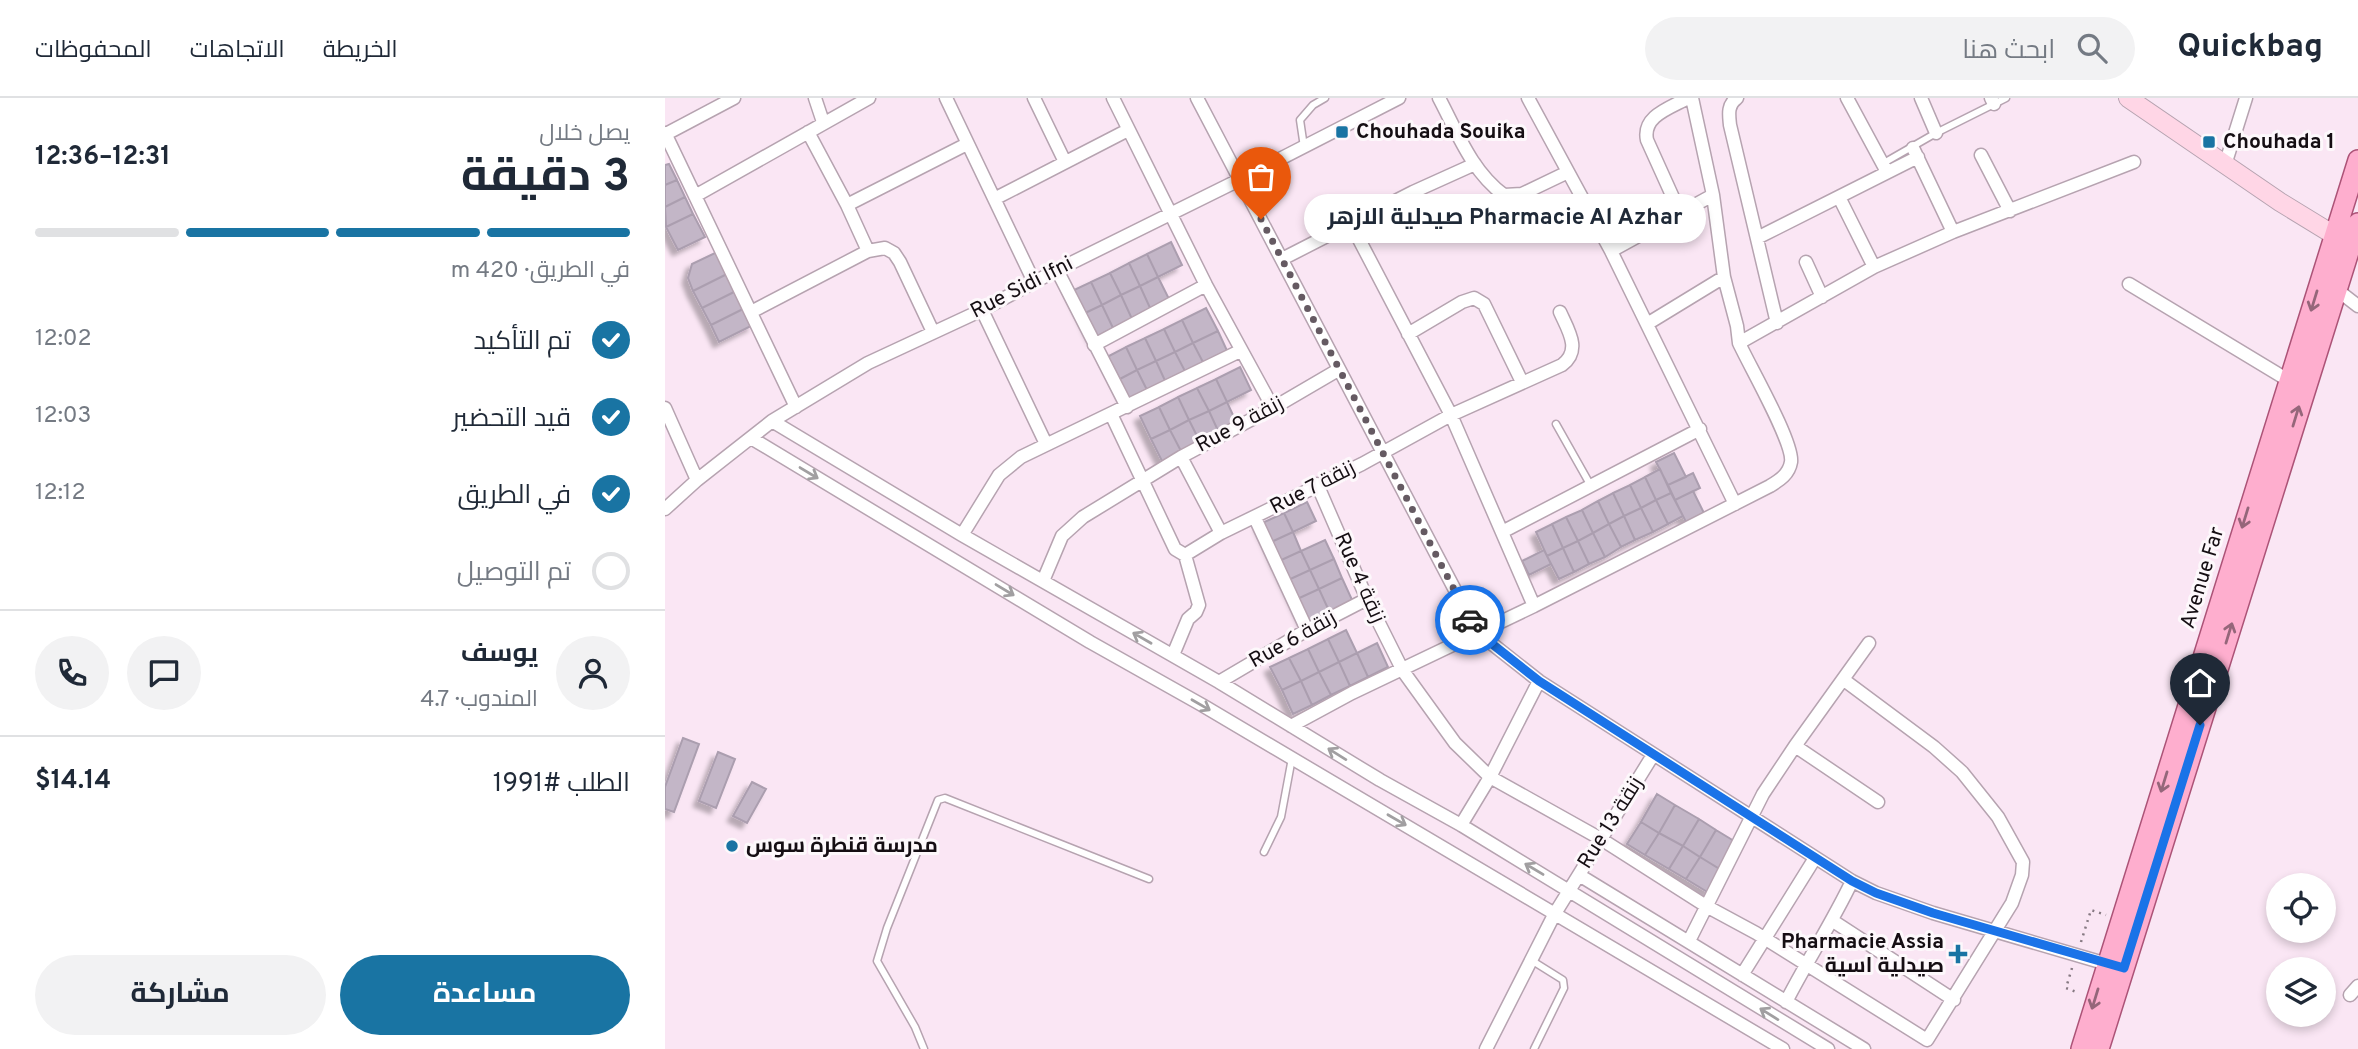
<!DOCTYPE html>
<html lang="ar">
<meta charset="utf-8">
<style>
:root{--surface:#fff;--page:#f2f2f3;--text:#1f2937;--muted:#747a83;--line:#e0e1e3;--accent:#1974a3}
body{margin:0;font-family:Overpass,Cairo,sans-serif;background:var(--page);color:var(--text);direction:rtl;height:100vh;display:flex;flex-direction:column;font-size:26px;white-space:nowrap}
*{box-sizing:border-box;margin:0}
p{font-size:23px;color:var(--muted)}
.icon{flex:none;width:38px;height:38px;fill:none;stroke:currentColor;stroke-width:2;stroke-linecap:round;stroke-linejoin:round}
.map{position:relative;flex:1;overflow:hidden;direction:ltr}
.panel{display:flex;flex-direction:column;background:var(--surface);width:665px}
.panel>*{flex:none}
.fabs{position:absolute;left:1601px;top:775px;display:grid;gap:14px}
.fabs a{display:grid;place-items:center;width:70px;height:70px;border-radius:50%;background:var(--surface);box-shadow:0 4px 10px #0003;font-size:35px}
.pin{position:absolute;display:grid;place-items:center;width:60px;height:60px;color:#fff;margin:-72px -30px;border-radius:50% 50% 50% 0;rotate:-45deg;box-shadow:0 0 7px #0007}
.pin .icon{rotate:45deg}
.courier{position:absolute;display:grid;place-items:center;width:70px;height:70px;margin:-35px;border:5px solid #1a73e8;border-radius:50%;background:#fff;color:#222;box-shadow:0 2px 9px #0007}
.bubble{position:absolute;height:49px;border-radius:24px;background:var(--surface);box-shadow:0 4px 10px #0003;font-size:23px;font-weight:700;line-height:49px;text-align:center;direction:rtl}
.head em{font-style:normal;font-weight:700}
.head div{display:flex;flex-direction:column-reverse}
.head{display:flex;align-items:center;justify-content:space-between;height:119px;padding:0 35px}
h1{font-size:46px;font-weight:700;line-height:52px}
.bar{display:grid;grid-template-columns:repeat(4,1fr);gap:10px 7px;align-content:center;height:84px;padding:0 35px}
.bar i{height:9px;border-radius:5px;background:var(--line)}
.bar .current{background:var(--accent)}
.bar p{grid-column:span 4}
.line{display:flex;align-items:center;gap:18px;padding:0 35px;border-top:2px solid var(--line)}
.line div{flex:1}
.round{display:grid;place-items:center;flex:none;width:74px;height:74px;border-radius:37px;background:var(--page)}
ol{padding:0 35px;list-style:none}
li{display:flex;align-items:center;gap:21px;height:77px}
li p{margin-inline-start:auto}
li .icon{padding:7px;border-radius:50%;background:var(--accent);color:#fff;stroke-width:4}
li:last-child{color:var(--muted)}
li i{width:38px;height:38px;border:4px solid var(--line);border-radius:50%}
.action{display:flex;gap:14px;margin-top:auto;padding:14px 35px}
.action a{flex:1;height:80px;border-radius:42px;background:var(--accent);color:#fff;font-size:28px;font-weight:700;line-height:80px;text-align:center}
.action a+a{background:var(--page);color:var(--text)}
header{display:flex;align-items:center;gap:42px;box-sizing:border-box;height:98px;padding:0 35px;background:var(--surface);border-bottom:2px solid var(--line)}
header strong{font-size:33px}
nav{display:flex;gap:38px;margin-inline-start:auto;font-size:24px}
.search{width:490px;height:63px;background:var(--page);display:flex;align-items:center;gap:18px;box-sizing:border-box;padding:0 24px;border-radius:38px;color:var(--muted);font-size:26px}
main{display:flex;flex:1;min-height:0}
.map>svg:first-child{display:block}
.building{fill:#c3b6c7;stroke:#ab9eaf;stroke-width:2;filter:url(#shadow)}
.lines{fill:none;stroke-linecap:round;stroke-linejoin:round}
.lane-casing{stroke:#b6a3b0;stroke-width:9}
.street-casing{stroke:#b6a3b0;stroke-width:15}
.secondary-casing{stroke:#b6a3b0;stroke-width:20}
.primary-casing{stroke:#ac5377;stroke-width:22}
.path{stroke:#867982;stroke-width:2.5;stroke-dasharray:2 5;stroke-linecap:butt}
.lane{stroke:#fff;stroke-width:6}
.street{stroke:#fff;stroke-width:12}
.secondary{stroke:#ffd6e6;stroke-width:18}
.primary{stroke:#feaece;stroke-width:19}
.oneway{stroke:#95667a}
.oneway2{stroke:#a19fa1}
.done{stroke:#655a62;stroke-width:7;stroke-dasharray:0 12.6}
.route{stroke:#1a73e8;stroke-width:9}
.poi-dot{fill:#1974a3;stroke:#fdf8fb;stroke-width:2.5}
.labels{text-anchor:middle;dominant-baseline:central;stroke-width:6;stroke-linejoin:round;paint-order:stroke}
.poi-label{font-size:21px;font-weight:bold;fill:#150e13;stroke:#fdf8fb;text-anchor:start}
.street-label{font-size:21px;fill:#150e13;stroke:#fdf8fb}
</style>
<header>
<strong>Quickbag</strong>
<div class="search"><svg class="icon" aria-label="search" viewBox="0 0 24 24"><circle cx="10" cy="10" r="6"/><path d="M15 15l6 6"/></svg>ابحث هنا</div>
<nav><a>الخريطة</a><a>الاتجاهات</a><a>المحفوظات</a></nav>
</header>
<main>
<div class="map">
<svg width="1693" height="951" viewBox="0 0 1693 951">
<defs>
<filter id="shadow"><feDropShadow dx="-5.5" dy="5.5" stdDeviation="2" flood-color="#0004"/></filter>
</defs>
<rect width="100%" height="100%" fill="#fae6f4"/>
<path class="building" d="M 4,66 L 12,82 L 0,87 L 0,67 Z
M 12,82 L 20,99 L 0,109 L 0,87 Z
M 20,99 L 28,116 L 1,129 L 0,109 Z
M 28,116 L 40,139 L 13,152 L 1,129 Z
M 506,144 L 517,167 L 493,179 L 482,156 Z
M 52,154 L 62,176 L 28,193 L 23,180 L 27,166 Z
M 482,156 L 493,179 L 475,188 L 464,165 Z
M 464,165 L 475,188 L 456,197 L 445,175 Z
M 445,175 L 456,197 L 437,207 L 426,184 Z
M 62,176 L 71,193 L 37,210 L 28,193 Z
M 493,179 L 505,203 L 486,212 L 475,188 Z
M 426,184 L 437,207 L 418,216 L 407,193 Z
M 475,188 L 486,212 L 467,221 L 456,197 Z
M 71,193 L 80,210 L 46,227 L 37,210 Z
M 456,197 L 467,221 L 448,230 L 437,207 Z
M 437,207 L 448,230 L 429,240 L 418,216 Z
M 80,210 L 88,227 L 54,244 L 46,227 Z
M 541,210 L 553,233 L 528,245 L 517,222 Z
M 517,222 L 528,245 L 510,254 L 499,231 Z
M 499,231 L 510,254 L 491,263 L 480,240 Z
M 553,233 L 564,257 L 540,268 L 528,245 Z
M 480,240 L 491,263 L 472,272 L 461,249 Z
M 528,245 L 540,268 L 522,277 L 510,254 Z
M 461,249 L 472,272 L 453,282 L 442,259 Z
M 510,254 L 522,277 L 502,287 L 491,263 Z
M 491,263 L 502,287 L 484,296 L 472,272 Z
M 575,269 L 586,292 L 562,304 L 551,281 Z
M 472,272 L 484,296 L 464,306 L 453,282 Z
M 551,281 L 562,304 L 544,313 L 532,290 Z
M 532,290 L 544,313 L 524,322 L 513,299 Z
M 513,299 L 524,322 L 505,332 L 494,309 Z
M 562,304 L 573,328 L 555,337 L 544,313 Z
M 494,309 L 505,332 L 486,341 L 475,318 Z
M 544,313 L 555,337 L 536,346 L 524,322 Z
M 524,322 L 536,346 L 517,355 L 505,332 Z
M 505,332 L 517,355 L 498,365 L 486,341 Z
M 1009,355 L 1021,379 L 1003,387 L 991,364 Z
M 995,371 L 1006,395 L 991,402 L 980,379 Z
M 1028,375 L 1035,390 L 1010,402 L 1003,387 Z
M 980,379 L 991,402 L 976,410 L 965,387 Z
M 965,387 L 976,410 L 959,418 L 948,395 Z
M 1028,393 L 1039,415 L 1021,424 L 1010,402 Z
M 948,395 L 959,418 L 944,426 L 933,403 Z
M 1006,395 L 1018,418 L 1003,426 L 991,402 Z
M 991,402 L 1003,426 L 988,434 L 976,410 Z
M 933,403 L 944,426 L 928,435 L 917,412 Z
M 642,404 L 651,423 L 628,434 L 619,415 Z
M 976,410 L 988,434 L 970,442 L 959,418 Z
M 917,412 L 928,435 L 913,443 L 901,419 Z
M 619,415 L 628,434 L 604,445 L 595,426 Z
M 959,418 L 970,442 L 956,449 L 944,426 Z
M 901,419 L 913,443 L 898,450 L 887,426 Z
M 887,426 L 898,450 L 882,458 L 871,434 Z
M 944,426 L 956,449 L 940,459 L 928,435 Z
M 628,434 L 636,453 L 612,464 L 604,445 Z
M 928,435 L 940,459 L 924,466 L 913,443 Z
M 660,442 L 669,461 L 645,472 L 636,453 Z
M 913,443 L 924,466 L 909,474 L 898,450 Z
M 898,450 L 909,474 L 894,481 L 882,458 Z
M 879,452 L 886,466 L 864,477 L 857,463 Z
M 636,453 L 645,472 L 621,483 L 612,464 Z
M 669,461 L 677,480 L 654,491 L 645,472 Z
M 645,472 L 654,491 L 630,502 L 621,483 Z
M 677,480 L 688,504 L 665,515 L 654,491 Z
M 654,491 L 665,515 L 641,526 L 630,502 Z
M 681,532 L 692,555 L 674,564 L 663,541 Z
M 663,541 L 674,564 L 654,574 L 643,551 Z
M 712,545 L 723,569 L 703,579 L 692,555 Z
M 643,551 L 654,574 L 636,583 L 624,560 Z
M 692,555 L 703,579 L 685,588 L 674,564 Z
M 624,560 L 636,583 L 617,592 L 605,569 Z
M 674,564 L 685,588 L 666,597 L 654,574 Z
M 654,574 L 666,597 L 647,607 L 636,583 Z
M 636,583 L 647,607 L 628,616 L 617,592 Z
M 18,640 L 34,646 L 9,714 L 0,711 L 0,689 Z
M 53,654 L 70,661 L 51,710 L 34,703 Z
M 87,684 L 101,691 L 82,725 L 68,718 Z
M 992,696 L 1010,707 L 994,735 L 976,724 Z
M 1010,707 L 1034,721 L 1018,748 L 994,735 Z
M 1034,721 L 1051,732 L 1035,759 L 1018,748 Z
M 976,724 L 994,735 L 980,757 L 962,746 Z
M 1051,732 L 1074,746 L 1058,773 L 1035,759 Z
M 994,735 L 1018,748 L 1004,771 L 980,757 Z
M 1018,748 L 1035,759 L 1021,781 L 1004,771 Z
M 1035,759 L 1058,773 L 1044,795 L 1021,781 Z"/>
<g class="lines">
<g class="lane-casing">
<path id="lane" d="M 639,49 L 635,22 L 648,7 L 660,0
M 1217,66 L 1271,35 L 1341,0
M 857,96 L 881,135 L 937,139
M 891,326 L 926,388
M 599,754 L 616,719 L 627,660
M 866,862 L 898,882 L 899,890 L 869,951
M 259,951 L 250,929 L 212,863 L 222,830 L 273,702 L 280,700 L 484,781"/>
</g>
<g class="street-casing">
<path id="street" d="M 150,0 L 158,24
M 281,0 L 369,184
M 369,0 L 400,64
M 448,0 L 541,187 L 608,310
M 532,0 L 812,534 L 874,583 L 1187,783 L 1211,795 L 1268,815 L 1449,868
M 774,0 C 792,34 807,74 839,97 L 857,96 L 903,74
M 863,0 L 946,153 L 1070,406
M 1072,0 C 1062,7 1064,17 1065,27 L 1112,225
M 1182,0 L 1222,74
M 1256,0 L 1271,35
M 1326,0 L 1329,6
M 143,34 L 182,107 L 203,153
M 0,35 L 131,309
M 1,36 L 69,0
M 1248,50 L 1288,134
M 1316,57 L 1345,113
M 1560,67 L 1581,0
M 30,98 L 204,0
M 1174,99 L 1209,169
M 331,100 L 463,32
M 182,107 L 302,46
M 1015,115 L 982,42 C 977,18 1005,10 1023,0
M 686,126 L 786,317 L 869,508
M 1092,140 L 1253,59
M 946,153 L 1048,97
M 617,161 L 748,94 L 810,66
M 1141,164 L 1157,199
M 392,172 L 462,309
M 1464,186 L 1623,282
M 1671,191 L 1693,208
M 317,212 L 381,346
M 86,214 L 203,153 L 220,150 L 229,155 L 235,164 L 268,234
M 982,226 L 1059,179
M 743,236 L 797,204 L 809,200 L 819,206 L 857,284
M 1074,245 L 1209,169 L 1288,134 L 1469,64
M 429,247 L 541,187
M 0,310 L 32,382
M 446,316 L 510,451 L 520,457 L 556,435 L 697,366 L 786,317 L 897,267 C 917,252 903,232 895,214
M 107,323 L 297,437 L 554,584 L 715,682 L 796,727 L 1163,951
M 86,340 L 425,544 L 537,607 L 1118,951
M 516,359 L 556,435
M 652,386 L 702,501 L 738,573 L 790,645 L 825,679 L 936,741 L 1041,808 L 1091,835 L 1262,942 L 1347,805 L 1357,777 L 1358,764 L 1333,719 L 1297,674 L 1269,649 L 1179,582
M 0,411 L 32,382 L 107,323 L 203,265 L 317,212 L 392,172 L 574,82 L 734,0
M 590,420 L 642,532
M 837,434 L 1035,331
M 297,437 L 334,377 L 356,359 L 575,253
M 378,483 L 397,438 L 418,419 L 516,359 L 608,310 L 673,272
M 508,557 L 523,521 L 531,514 L 534,507 L 520,457
M 554,584 L 642,532 L 702,501
M 626,628 L 687,595 L 869,508 L 1105,388 C 1115,382 1124,376 1126,364 C 1129,345 1084,267 1074,245 L 1072,228 L 1059,179 L 1048,97 L 1027,0
M 1130,648 L 1213,704
M 796,727 L 825,679 L 874,583
M 914,777 L 1199,951
M 1168,823 L 1289,902
M 1024,843 L 1098,696 L 1130,648 L 1204,545
M 1077,877 L 1150,760
M 1685,897 L 1693,888
M 1121,904 C 1142,863 1167,825 1187,783
M 821,951 L 889,817 L 988,657"/>
</g>
<g class="secondary-casing">
<path id="secondary" d="M 1463,0 L 1615,104 L 1682,145"/>
</g>
<g class="primary-casing">
<path id="primary" d="M 1416,951 L 1693,62
M 1434,951 L 1693,125"/>
</g>
<path class="path" d="M 1416,844 L 1426,812 L 1441,817
M 1407,870 L 1401,890 L 1414,895"/>
<use href="#lane" class="lane"/>
<use href="#street" class="street"/>
<use href="#secondary" class="secondary"/>
<use href="#primary" class="primary"/>
</g>
<defs><path id="oneway-shaft" d="M-6 0H5M1.5-3L5.5 0L1.5 3" fill="none" stroke-width="1.6" stroke-linecap="round" stroke-linejoin="round" transform="scale(1.75)"/></defs>
<g class="oneway">
<use href="#oneway-shaft" transform="translate(1649 203) rotate(107)"/>
<use href="#oneway-shaft" transform="translate(1631 318) rotate(-73)"/>
<use href="#oneway-shaft" transform="translate(1580 420) rotate(107)"/>
<use href="#oneway-shaft" transform="translate(1564 535) rotate(-73)"/>
<use href="#oneway-shaft" transform="translate(1499 684) rotate(107)"/>
<use href="#oneway-shaft" transform="translate(1430 901) rotate(107)"/>
</g>
<g class="oneway2">
<use href="#oneway-shaft" transform="translate(144 375) rotate(31)"/>
<use href="#oneway-shaft" transform="translate(340 492) rotate(31)"/>
<use href="#oneway-shaft" transform="translate(477 540) rotate(-150)"/>
<use href="#oneway-shaft" transform="translate(536 607) rotate(30)"/>
<use href="#oneway-shaft" transform="translate(672 656) rotate(-148)"/>
<use href="#oneway-shaft" transform="translate(732 722) rotate(30)"/>
<use href="#oneway-shaft" transform="translate(869 771) rotate(-149)"/>
<use href="#oneway-shaft" transform="translate(1104 916) rotate(-148)"/>
</g>
<g class="lines">
<path class="done" d="M 596,121 L 805,522"/>
<path class="route" d="M 805,522 L 812,534 L 874,583 L 1187,783 L 1211,795 L 1268,815 L 1459,870 L 1535,627"/>
</g>
<g class="poi-dot">
<rect x="670" y="27" width="14" height="14" rx="3.5"/>
<rect x="1537" y="37" width="14" height="14" rx="3.5"/>
<circle cx="67" cy="748" r="7"/>
<path d="M1289.5 845.5h7v7h7v7h-7v7h-7v-7h-7v-7h7z"/>
</g>
<g class="labels">
<g class="poi-label">
<text x="691" y="34">Chouhada Souika</text>
<text x="1558" y="44">Chouhada 1</text>
<text x="81" y="748">مدرسة قنطرة سوس</text>
<text x="1279" y="844" text-anchor="end">Pharmacie Assia<tspan x="1279" dy="24">صيدلية اسية</tspan></text>
</g>
<g class="street-label">
<text transform="translate(357 190) rotate(-27)">Rue Sidi Ifni</text>
<text transform="translate(575 327) rotate(-28)">Rue 9 زنقة</text>
<text transform="translate(648 390) rotate(-27)">Rue 7 زنقة</text>
<text transform="translate(694 480) rotate(66)">Rue 4 زنقة</text>
<text transform="translate(1538 480) rotate(-73)">Avenue Far</text>
<text transform="translate(628 542) rotate(-29)">Rue 6 زنقة</text>
<text transform="translate(946 725) rotate(-58)">Rue 13 زنقة</text>
</g>
</g>
</svg>
<div class="fabs">
<a><svg class="icon" aria-label="locate" viewBox="0 0 24 24"><circle cx="12" cy="12" r="6"/><path d="M12 2v4M12 18v4M2 12h4M18 12h4"/></svg></a>
<a><svg class="icon" aria-label="layers" viewBox="0 0 24 24"><path d="M12 4l9 5-9 5-9-5zM3 14l9 5 9-5"/></svg></a>
</div>
<div class="pin" style="left:596px;top:121px;background:#ea580c"><svg class="icon" aria-label="bag" viewBox="0 0 24 24"><path d="M5 8h14l-1 12H6zM9 8a3 3 0 0 1 6 0"/></svg></div>
<div class="pin" style="left:1535px;top:627px;background:#1f2937"><svg class="icon" aria-label="home" viewBox="0 0 24 24"><path d="M3 11l9-7 9 7M6 9v11h12V9"/></svg></div>
<div class="courier" style="left:805px;top:522px"><svg class="icon" aria-label="car" viewBox="0 0 24 24"><path d="M5 17H2v-5l4-1 3-4h7l3 4 3 1v5h-3M9 17h6M6 11h13"/><circle cx="7" cy="17" r="2"/><circle cx="17" cy="17" r="2"/></svg></div>
<div class="bubble" style="left:639px;top:96px;width:402px">Pharmacie Al Azhar صيدلية الازهر</div>
</div>
<section class="panel">
<div class="head"><div><h1>3 دقيقة</h1><p>يصل خلال</p></div><em>12:31–12:36</em></div>
<div class="bar"><i class="current"></i><i class="current"></i><i class="current"></i><i></i><p>في الطريق · 420 m</p></div>
<ol>
<li><svg class="icon" aria-label="check" viewBox="0 0 24 24"><path d="M5 12l5 5 9-10"/></svg>تم التأكيد<p>12:02</p></li>
<li><svg class="icon" aria-label="check" viewBox="0 0 24 24"><path d="M5 12l5 5 9-10"/></svg>قيد التحضير<p>12:03</p></li>
<li><svg class="icon" aria-label="check" viewBox="0 0 24 24"><path d="M5 12l5 5 9-10"/></svg>في الطريق<p>12:12</p></li>
<li><i></i>تم التوصيل</li>
</ol>
<div class="line" style="height:126px"><a class="round"><svg class="icon" aria-label="person" viewBox="0 0 24 24"><circle cx="12" cy="8" r="4"/><path d="M4 21q1-7 8-7t8 7"/></svg></a><div><b>يوسف</b><p>المندوب · 4.7</p></div><a class="round"><svg class="icon" aria-label="chat" viewBox="0 0 24 24"><path d="M4 5h16v11H9l-5 4z"/></svg></a><a class="round"><svg class="icon" aria-label="phone" viewBox="0 0 24 24"><path d="M5 4h4l2 5-3 2q2 4 5 5l2-3 5 2v4C11 20 4 13 5 4z"/></svg></a></div>
<div class="line" style="height:91px"><div>الطلب #1991</div><b>$14.14</b></div>
<div class="action"><a>مساعدة</a><a>مشاركة</a></div>
</section>
</main>
